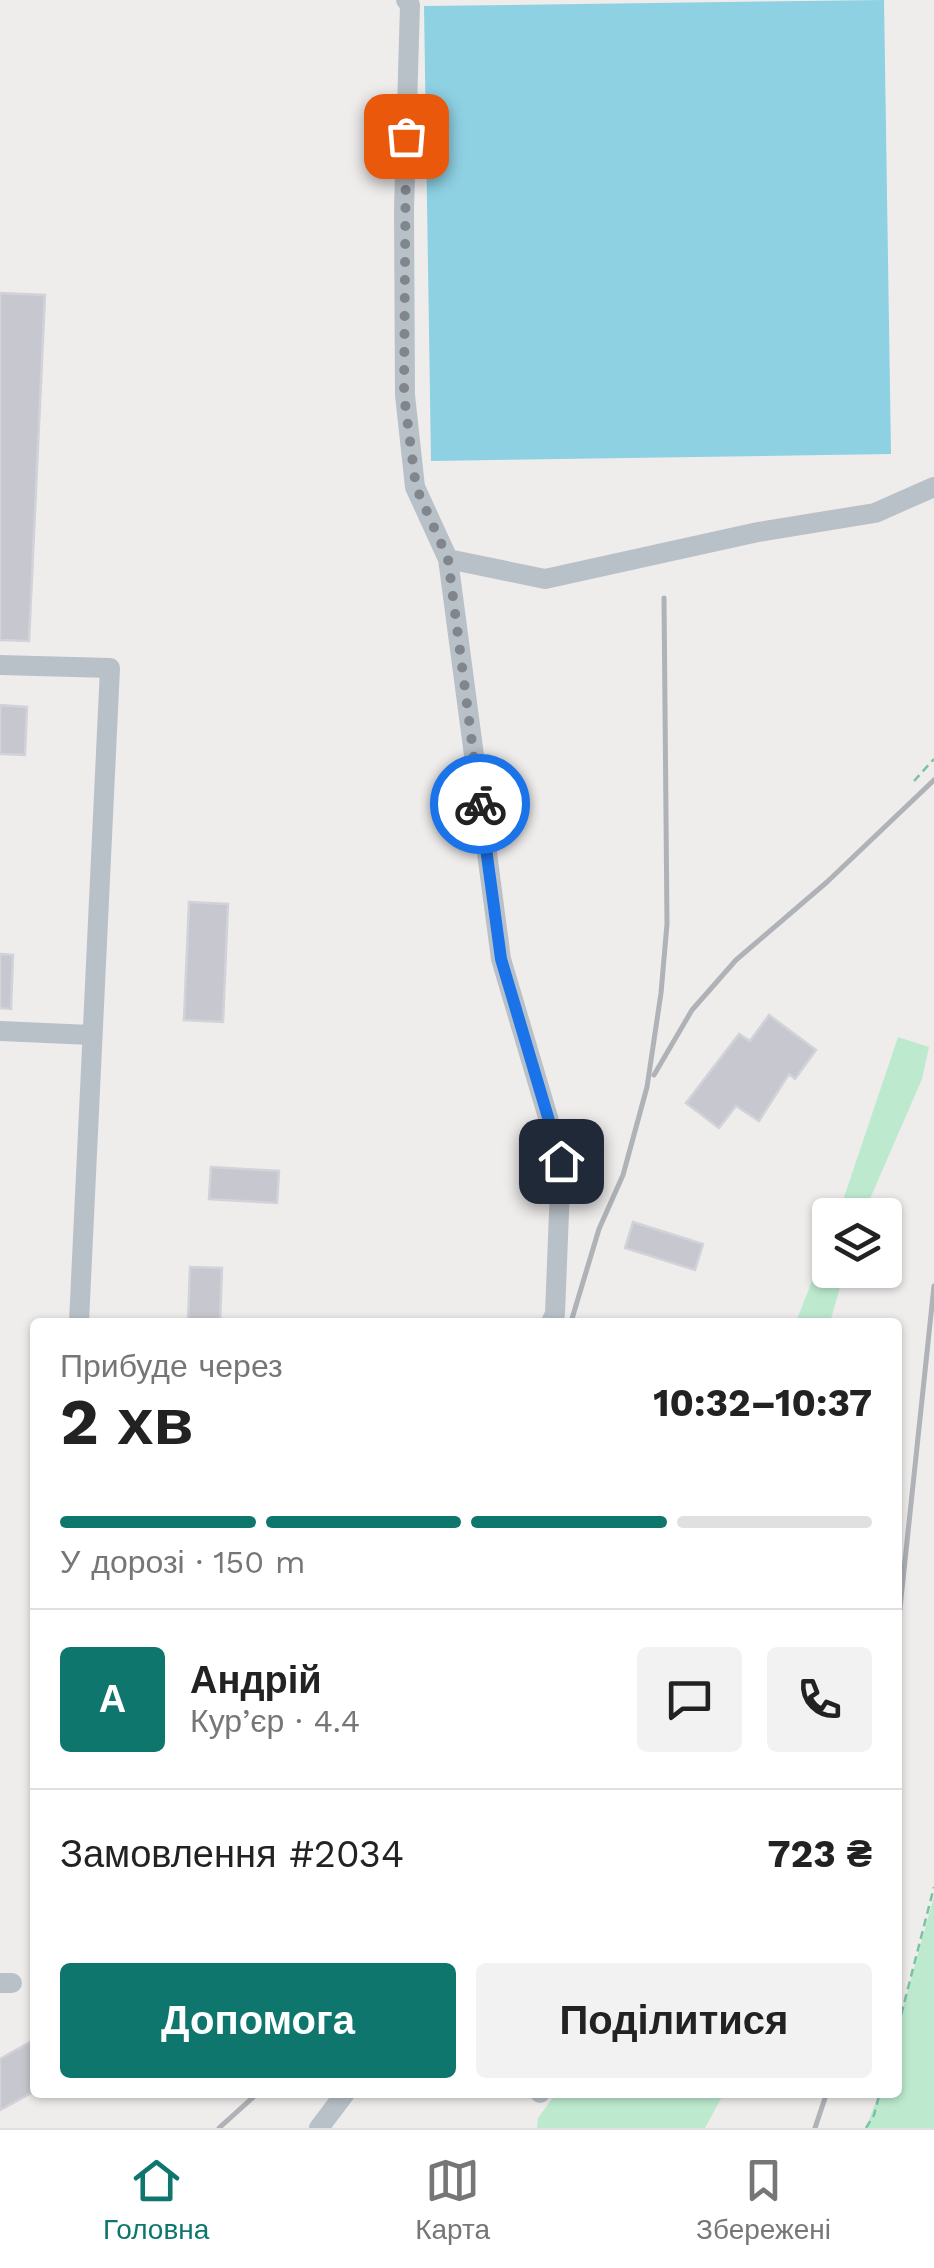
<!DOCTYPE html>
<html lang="uk">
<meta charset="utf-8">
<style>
:root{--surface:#fff;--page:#f2f2f2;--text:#222;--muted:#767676;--line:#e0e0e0;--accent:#0f766e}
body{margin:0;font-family:"Work Sans",sans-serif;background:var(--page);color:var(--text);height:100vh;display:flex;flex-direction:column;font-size:38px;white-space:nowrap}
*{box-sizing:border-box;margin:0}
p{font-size:32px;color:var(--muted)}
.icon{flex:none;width:55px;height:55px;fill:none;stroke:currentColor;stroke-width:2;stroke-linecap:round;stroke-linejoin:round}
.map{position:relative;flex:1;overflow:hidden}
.panel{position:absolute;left:30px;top:1318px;width:872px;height:780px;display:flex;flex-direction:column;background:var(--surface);border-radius:10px;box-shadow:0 2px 8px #0004}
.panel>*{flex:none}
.buttons{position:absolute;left:812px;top:1198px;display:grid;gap:20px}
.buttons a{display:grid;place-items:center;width:90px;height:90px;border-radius:10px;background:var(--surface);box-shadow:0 2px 8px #0004;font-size:50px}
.pin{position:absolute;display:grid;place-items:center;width:85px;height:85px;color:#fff;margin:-42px;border-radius:20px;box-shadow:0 5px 15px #0006}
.courier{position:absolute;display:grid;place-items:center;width:100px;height:100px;margin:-50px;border:8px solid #1a73e8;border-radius:50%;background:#fff;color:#222;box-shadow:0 2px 12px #0007}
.headline em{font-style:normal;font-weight:700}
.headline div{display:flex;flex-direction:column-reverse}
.headline{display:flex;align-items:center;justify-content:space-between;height:170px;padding:0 30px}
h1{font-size:65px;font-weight:700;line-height:75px}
.bar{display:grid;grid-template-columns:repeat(4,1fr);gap:15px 10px;align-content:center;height:120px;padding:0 30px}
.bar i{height:12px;border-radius:8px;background:var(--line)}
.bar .selected{background:var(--accent)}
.bar p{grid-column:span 4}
.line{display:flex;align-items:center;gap:25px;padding:0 30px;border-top:2px solid var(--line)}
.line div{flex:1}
.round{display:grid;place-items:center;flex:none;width:105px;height:105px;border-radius:10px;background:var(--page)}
.cta{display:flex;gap:20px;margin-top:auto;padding:20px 30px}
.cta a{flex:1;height:115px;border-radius:10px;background:var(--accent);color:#fff;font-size:40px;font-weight:700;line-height:115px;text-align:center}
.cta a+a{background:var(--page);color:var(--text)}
.dock{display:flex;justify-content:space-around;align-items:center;height:140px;border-top:2px solid var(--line);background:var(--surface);font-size:28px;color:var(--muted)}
.dock a{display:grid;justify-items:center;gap:5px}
.dock .selected{color:var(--accent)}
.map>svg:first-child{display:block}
.green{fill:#bdeacf}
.water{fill:#8ed1e3}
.building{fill:#c7c8cf;stroke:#d1d3d8;stroke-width:2.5}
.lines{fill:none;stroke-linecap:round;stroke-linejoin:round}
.path{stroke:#79c4a0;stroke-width:2.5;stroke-dasharray:8 5;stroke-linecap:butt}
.minor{stroke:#b9c1c8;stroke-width:20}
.rail{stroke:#afb2b6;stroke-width:5}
.done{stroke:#81868c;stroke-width:10;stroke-dasharray:0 18}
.route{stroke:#1a73e8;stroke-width:12}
</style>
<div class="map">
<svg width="934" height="2128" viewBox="0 0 934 2128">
<rect width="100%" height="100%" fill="#efecec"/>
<path class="green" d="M 898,1037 L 929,1047 L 922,1079 L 863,1215 L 838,1215 Z
M 830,1235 L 830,1270 L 845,1270 L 830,1322 L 796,1322 Z
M 934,1896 L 934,2128 L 866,2128 L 879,2093 L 898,2092 L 898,2026 Z
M 557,2092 L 724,2092 L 724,2093 L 705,2128 L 537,2128 L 538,2118 Z"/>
<path class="water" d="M 884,0 L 891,454 L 431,461 L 424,6 Z"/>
<path class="building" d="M 0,293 L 45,295 L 29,641 L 0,640 Z
M 0,705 L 27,707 L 25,755 L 0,754 Z
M 189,902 L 228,904 L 223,1022 L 184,1020 Z
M 0,954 L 13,955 L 11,1009 L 0,1008 Z
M 769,1015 L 816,1050 L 795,1079 L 789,1074 L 759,1121 L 736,1106 L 719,1128 L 686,1103 L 739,1034 L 750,1041 Z
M 211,1167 L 279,1171 L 277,1203 L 209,1199 Z
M 633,1222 L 703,1244 L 695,1270 L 625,1248 Z
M 190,1267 L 222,1268 L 220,1322 L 188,1322 Z
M 30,2042 L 35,2053 L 35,2091 L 0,2110 L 0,2059 Z"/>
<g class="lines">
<path class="path" d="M 914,781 L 934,759
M 898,2027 L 934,1887
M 866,2128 L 874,2115 L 880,2092"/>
<path class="minor" d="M 406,0 L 410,5 L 404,209 L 405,395 L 415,487 L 448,559 L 545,579 L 758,532 L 875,513 L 934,487
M 448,559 L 501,959 L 561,1161 L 555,1314 L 551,1322
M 0,665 L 110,668 L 79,1322
M 0,1031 L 91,1035
M 0,1983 L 12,1983
M 539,2092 L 540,2093
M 319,2128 L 346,2092"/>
<path class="rail" d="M 654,1075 L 692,1010 L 736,960 L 827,882 L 934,780
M 571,1322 L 599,1229 L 623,1175 L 647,1087 L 661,993 L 667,924 L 664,598
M 898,1627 L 934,1286
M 219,2128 L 259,2092
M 815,2128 L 827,2092"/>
</g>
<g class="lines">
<path class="done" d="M 406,136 L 404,395 L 416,487 L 448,559 L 480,804"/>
<path class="route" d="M 480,804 L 501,959 L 561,1161"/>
</g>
</svg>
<div class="buttons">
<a><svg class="icon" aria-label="layers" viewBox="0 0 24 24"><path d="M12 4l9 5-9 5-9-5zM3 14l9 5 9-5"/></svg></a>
</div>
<div class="pin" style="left:406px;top:136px;background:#ea580c"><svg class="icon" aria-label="bag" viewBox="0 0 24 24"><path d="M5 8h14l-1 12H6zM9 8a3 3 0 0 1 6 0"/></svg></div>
<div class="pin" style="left:561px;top:1161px;background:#1f2937"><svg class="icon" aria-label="home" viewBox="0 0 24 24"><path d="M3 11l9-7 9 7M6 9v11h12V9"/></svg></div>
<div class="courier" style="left:480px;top:804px"><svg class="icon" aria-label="bike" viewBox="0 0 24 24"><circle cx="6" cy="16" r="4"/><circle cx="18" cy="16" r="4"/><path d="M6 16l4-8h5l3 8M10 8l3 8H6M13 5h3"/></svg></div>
<section class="panel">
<div class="headline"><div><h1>2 хв</h1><p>Прибуде через</p></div><em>10:32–10:37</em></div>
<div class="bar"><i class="selected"></i><i class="selected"></i><i class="selected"></i><i></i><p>У дорозі · 150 m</p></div>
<div class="line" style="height:180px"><b class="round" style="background:var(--accent);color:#fff">А</b><div><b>Андрій</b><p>Кур’єр · 4.4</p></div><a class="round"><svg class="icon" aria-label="chat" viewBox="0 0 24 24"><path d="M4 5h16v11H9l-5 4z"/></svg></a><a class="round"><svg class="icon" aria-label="phone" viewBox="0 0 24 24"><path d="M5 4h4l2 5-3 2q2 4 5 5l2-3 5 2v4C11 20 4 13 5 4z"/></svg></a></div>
<div class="line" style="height:130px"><div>Замовлення #2034</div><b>723 ₴</b></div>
<div class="cta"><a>Допомога</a><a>Поділитися</a></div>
</section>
</div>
<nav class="dock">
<a class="selected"><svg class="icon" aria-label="home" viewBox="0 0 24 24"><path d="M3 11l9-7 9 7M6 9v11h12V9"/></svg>Головна</a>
<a><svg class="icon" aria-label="map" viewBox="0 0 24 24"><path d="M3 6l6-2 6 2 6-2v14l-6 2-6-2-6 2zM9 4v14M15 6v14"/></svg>Карта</a>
<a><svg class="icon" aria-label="saved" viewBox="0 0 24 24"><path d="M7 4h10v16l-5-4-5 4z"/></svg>Збережені</a>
</nav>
